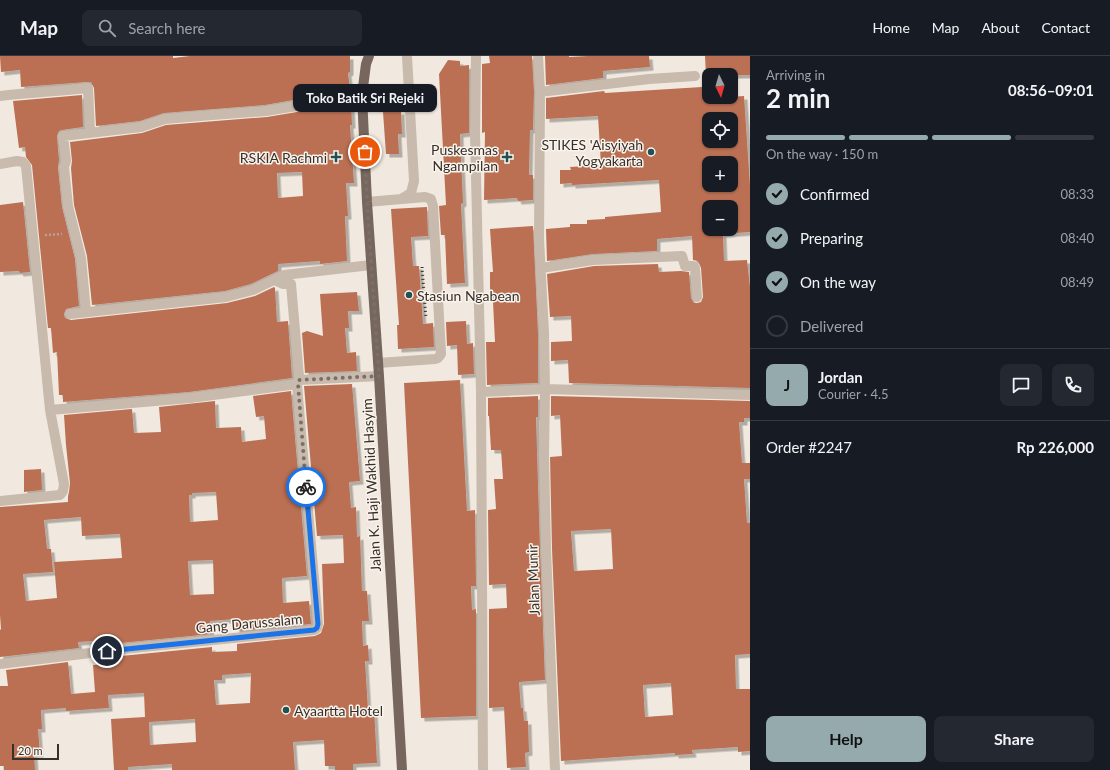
<!DOCTYPE html>
<meta charset="utf-8">
<style>
:root{--surface:#171b24;--page:#242831;--text:#f1f3f6;--muted:#9ea1a6;--line:#363941;--accent:#94aaad}
body{margin:0;font-family:Lato,sans-serif;background:var(--page);color:var(--text);height:100vh;display:flex;flex-direction:column;font-size:15px;white-space:nowrap}
*{box-sizing:border-box;margin:0}
p{font-size:13px;color:var(--muted)}
.icon{flex:none;width:22px;height:22px;fill:none;stroke:currentColor;stroke-width:2;stroke-linecap:round;stroke-linejoin:round}
.map{position:relative;flex:1;overflow:hidden}
.sheet{display:flex;flex-direction:column;background:var(--surface);width:360px}
.sheet>*{flex:none}
.needle{width:26px;rotate:175deg}
.buttons{position:absolute;left:702px;top:12px;display:grid;gap:8px}
.buttons a{display:grid;place-items:center;width:36px;height:36px;border-radius:8px;background:var(--surface);box-shadow:0 1px 3px #0004;font-size:20px}
.scale{position:absolute;left:12px;bottom:10px;width:47px;box-sizing:border-box;padding-left:4px;border:2px solid #372f2a;border-top:0;font-size:11px;line-height:14px;white-space:nowrap;color:#372f2a;-webkit-text-stroke:3px #f9f3eb;paint-order:stroke}
.pin{position:absolute;display:grid;place-items:center;width:34px;height:34px;color:#fff;margin:-17px;border:2px solid #fff;border-radius:50%;box-shadow:0 1px 4px #0007}
.courier{position:absolute;display:grid;place-items:center;width:40px;height:40px;margin:-20px;border:3px solid #1a73e8;border-radius:50%;background:#fff;color:#222;box-shadow:0 1px 5px #0007}
.bubble{position:absolute;height:28px;border-radius:8px;background:var(--surface);box-shadow:0 1px 3px #0004;font-size:13px;font-weight:700;line-height:28px;text-align:center}
.headline em{font-style:normal;font-weight:700}
.headline div{display:flex;flex-direction:column-reverse}
.headline{display:flex;align-items:center;justify-content:space-between;height:68px;padding:0 16px}
h1{font-size:26px;font-weight:700;line-height:30px}
.bar{display:grid;grid-template-columns:repeat(4,1fr);gap:6px 4px;align-content:center;height:48px;padding:0 16px}
.bar i{height:5px;border-radius:3px;background:var(--line)}
.bar .selected{background:var(--accent)}
.bar p{grid-column:span 4}
.line{display:flex;align-items:center;gap:10px;padding:0 16px;border-top:1px solid var(--line)}
.line div{flex:1}
.round{display:grid;place-items:center;flex:none;width:42px;height:42px;border-radius:8px;background:var(--page)}
ol{padding:0 16px;list-style:none}
li{display:flex;align-items:center;gap:12px;height:44px}
li p{margin-inline-start:auto}
li .icon{padding:4px;border-radius:50%;background:var(--accent);color:#111;stroke-width:4}
li:last-child{color:var(--muted)}
li i{width:22px;height:22px;border:2px solid var(--line);border-radius:50%}
.primary-button{display:flex;gap:8px;margin-top:auto;padding:8px 16px}
.primary-button a{flex:1;height:46px;border-radius:8px;background:var(--accent);color:#111;font-size:16px;font-weight:700;line-height:46px;text-align:center}
.primary-button a+a{background:var(--page);color:var(--text)}
header{display:flex;align-items:center;gap:24px;box-sizing:border-box;height:56px;padding:0 20px;background:var(--surface);border-bottom:1px solid var(--line)}
header strong{font-size:19px}
nav{display:flex;gap:22px;margin-inline-start:auto;font-size:14px}
.search{width:280px;height:36px;background:var(--page);display:flex;align-items:center;gap:10px;box-sizing:border-box;padding:0 14px;border-radius:8px;color:var(--muted);font-size:15px}
main{display:flex;flex:1;min-height:0}
.map>svg:first-child{display:block}
.building{fill:#bb7053;fill-rule:evenodd;filter:url(#shadow)}
.lines{fill:none;stroke-linecap:round;stroke-linejoin:round}
.path{stroke:#b4a496;stroke-width:2.5;stroke-dasharray:2 2;stroke-linecap:butt}
.minor{stroke:#c8baac;stroke-width:10}
.major{stroke:#77665d;stroke-width:10}
.rail{stroke:#372f2a;stroke-width:3;stroke-dasharray:1 3;stroke-linecap:butt}
.done{stroke:#787069;stroke-width:4;stroke-dasharray:0 7.2}
.route{stroke:#1a73e8;stroke-width:5}
.poi-dot{fill:#235054;stroke:#f9f3eb;stroke-width:1.5}
.labels{text-anchor:middle;dominant-baseline:central;stroke-width:3;stroke-linejoin:round;paint-order:stroke}
.poi-label{font-size:14px;fill:#372f2a;stroke:#f9f3eb;text-anchor:end}
.street-label{font-size:14px;fill:#372f2a;stroke:#f9f3eb}
</style>
<header>
<strong>Map</strong>
<div class="search"><svg class="icon" aria-label="search" viewBox="0 0 24 24"><circle cx="10" cy="10" r="6"/><path d="M15 15l6 6"/></svg>Search here</div>
<nav><a>Home</a><a>Map</a><a>About</a><a>Contact</a></nav>
</header>
<main>
<div class="map">
<svg width="750" height="714" viewBox="0 0 750 714">
<defs>
<filter id="shadow"><feDropShadow dx="3.5" dy="3.5" stdDeviation="0" flood-color="#0004"/></filter>
</defs>
<rect width="100%" height="100%" fill="#f1e9df"/>
<path class="building" d="M 0,0 L 173,0 L 173,2 L 190,0 L 350,0 L 350,16 L 348,17 L 350,34 L 265,49 L 164,57 L 140,65 L 96,70 L 94,32 L 91,26 L 87,26 L 21,31 L 20,14 L 1,16 Z
M 489,0 L 532,0 L 534,36 L 533,74 L 530,74 L 529,119 L 533,119 L 533,144 L 518,145 L 517,142 L 484,144 L 485,76 L 482,77 L 482,8 L 490,7 Z
M 545,0 L 569,0 L 569,1 L 588,0 L 649,0 L 650,11 L 603,15 L 603,22 L 546,29 Z
M 705,0 L 750,0 L 750,19 L 706,19 Z
M 448,4 L 460,5 L 460,10 L 469,9 L 469,77 L 460,78 L 463,147 L 461,148 L 465,227 L 447,228 L 445,179 L 441,179 L 439,150 L 446,149 L 439,18 Z
M 702,31 L 703,43 L 744,40 L 750,130 L 750,176 L 723,178 L 724,205 L 747,204 L 750,231 L 750,332 L 569,327 L 568,304 L 551,305 L 551,286 L 572,285 L 571,260 L 550,261 L 547,218 L 594,210 L 658,208 L 659,216 L 681,215 L 689,216 L 691,242 L 694,247 L 697,247 L 701,246 L 703,241 L 701,212 L 698,205 L 693,204 L 692,180 L 657,183 L 657,195 L 593,198 L 547,205 L 546,173 L 570,171 L 570,168 L 587,168 L 587,164 L 605,163 L 605,161 L 661,156 L 659,124 L 572,129 L 572,127 L 560,128 L 560,114 L 571,114 L 570,111 L 601,109 L 598,60 L 546,63 L 546,42 L 604,35 L 605,37 ZM 709,63 L 731,63 L 731,85 L 709,85 ZM 709,107 L 731,107 L 731,129 L 709,129 ZM 709,151 L 731,151 L 731,173 L 709,173 Z
M 82,39 L 83,71 L 62,74 L 59,75 L 57,80 L 59,104 L 58,112 L 62,151 L 75,203 L 79,250 L 66,253 L 64,258 L 65,262 L 71,264 L 227,247 L 255,240 L 274,231 L 275,232 L 277,266 L 288,265 L 292,322 L 189,336 L 63,346 L 63,339 L 59,339 L 57,296 L 53,297 L 51,272 L 48,272 L 32,109 L 26,101 L 25,91 L 19,92 L 13,45 Z
M 351,47 L 352,69 L 350,69 L 354,127 L 346,127 L 348,160 L 345,160 L 347,205 L 320,208 L 320,205 L 278,208 L 278,215 L 251,228 L 225,235 L 92,249 L 87,200 L 74,149 L 71,112 L 72,105 L 70,86 L 142,77 L 166,69 L 267,61 ZM 302,116 L 303,140 L 278,142 L 277,117 Z
M 401,55 L 402,78 L 398,78 L 399,98 L 386,98 L 383,56 Z
M 23,146 L 30,216 L 20,217 L 19,215 L 0,216 L 0,149 Z
M 427,151 L 428,180 L 411,181 L 413,210 L 419,210 L 423,268 L 433,267 L 434,291 L 398,293 L 397,269 L 399,269 L 391,153 Z
M 533,170 L 538,277 L 538,327 L 487,329 L 486,286 L 495,286 L 493,246 L 490,246 L 490,216 L 493,216 L 490,173 Z
M 357,236 L 359,255 L 348,255 L 349,272 L 345,272 L 347,297 L 356,296 L 357,315 L 305,317 L 302,277 L 307,275 L 323,280 L 320,238 Z
M 466,265 L 467,288 L 473,287 L 474,318 L 458,319 L 457,289 L 447,290 L 446,266 Z
M 460,324 L 467,455 L 475,454 L 476,530 L 471,530 L 472,554 L 476,553 L 476,660 L 421,662 L 404,327 Z
M 352,328 L 360,425 L 349,426 L 351,452 L 356,451 L 357,481 L 360,480 L 362,535 L 367,535 L 369,565 L 362,565 L 363,590 L 368,589 L 369,605 L 365,605 L 368,654 L 374,653 L 377,707 L 353,708 L 353,714 L 335,714 L 335,710 L 325,710 L 324,684 L 293,686 L 295,714 L 172,714 L 172,708 L 128,711 L 128,714 L 114,714 L 111,663 L 145,661 L 144,637 L 108,639 L 109,652 L 66,655 L 66,652 L 41,654 L 42,673 L 38,673 L 40,698 L 34,698 L 35,714 L 4,714 L 4,710 L 0,710 L 0,630 L 8,630 L 6,614 L 68,606 L 71,638 L 95,636 L 93,609 L 111,608 L 111,601 L 212,591 L 212,596 L 237,595 L 237,588 L 315,580 L 321,577 L 324,568 L 322,508 L 344,507 L 343,479 L 317,480 L 304,330 ZM 251,617 L 250,647 L 216,649 L 214,624 L 222,624 L 222,619 ZM 195,663 L 196,686 L 150,689 L 149,666 Z
M 291,335 L 307,520 L 282,522 L 283,547 L 309,545 L 311,568 L 236,575 L 236,563 L 210,565 L 211,578 L 110,588 L 110,584 L 78,586 L 79,592 L 0,601 L 0,574 L 1,573 L 0,559 L 0,451 L 68,446 L 68,440 L 69,436 L 70,427 L 66,389 L 64,359 L 132,353 L 134,377 L 161,376 L 159,351 L 215,345 L 216,372 L 241,371 L 242,386 L 266,383 L 264,360 L 256,361 L 253,340 ZM 216,436 L 218,464 L 190,466 L 189,439 L 192,439 L 192,437 ZM 81,461 L 82,480 L 120,478 L 122,502 L 54,506 L 57,542 L 26,545 L 23,518 L 53,516 L 51,493 L 47,493 L 44,464 ZM 213,504 L 214,538 L 190,539 L 188,505 Z
M 538,340 L 538,361 L 536,361 L 540,493 L 545,624 L 519,626 L 521,652 L 523,652 L 524,665 L 528,665 L 529,696 L 525,697 L 526,711 L 507,712 L 504,651 L 489,652 L 489,553 L 507,552 L 506,528 L 489,529 L 488,454 L 496,453 L 494,423 L 503,423 L 501,394 L 491,394 L 489,360 L 488,360 L 488,342 Z
M 551,340 L 750,345 L 750,362 L 744,362 L 744,366 L 739,366 L 742,407 L 750,407 L 750,423 L 744,423 L 747,467 L 750,467 L 750,598 L 735,599 L 736,633 L 750,633 L 750,695 L 738,696 L 738,691 L 692,694 L 693,698 L 675,699 L 675,697 L 561,705 L 552,493 L 550,401 L 562,400 L 560,359 L 551,360 ZM 611,473 L 613,513 L 574,515 L 571,475 ZM 671,627 L 673,659 L 645,661 L 643,629 Z
M 41,413 L 42,434 L 24,436 L 24,414 Z"/>
<g class="lines">
<path class="path" d="M 45,179 L 62,178"/>
<path class="minor" d="M 476,0 L 475,77 L 481,336 L 483,714
M 538,0 L 540,36 L 539,183 L 544,277 L 545,333 L 544,401 L 546,493 L 555,714
M 540,36 L 649,23 L 695,20
M 0,40 C 29,37 58,35 88,32 L 90,76
M 0,108 L 17,105 L 23,106 L 26,110 L 50,354 L 64,428 L 63,435 L 60,439 L 0,445
M 401,143 L 411,137 L 414,125 L 407,0
M 367,146 L 425,141 L 431,143 L 433,150 L 441,298 L 438,302 L 435,303 L 378,307
M 541,212 L 593,204 L 682,200 L 685,210 L 693,210 L 695,212 L 697,241
M 86,256 L 81,202 L 68,150 L 64,111 L 66,105 L 63,80 L 141,71 L 165,63 L 212,59 L 266,55 L 362,39
M 70,258 L 226,241 L 253,234 L 284,219 L 371,209
M 299,324 L 379,320
M 481,336 L 545,333 L 750,339
M 50,354 L 190,342 L 297,328
M 0,608 L 123,593 L 314,574 L 317,572 L 318,568 L 300,365 L 297,328 L 299,321 L 291,228 L 283,228 L 274,224 L 284,219"/>
<path class="major" d="M 369,0 L 366,8 L 362,39 L 367,146 L 379,320 L 402,714"/>
<path class="rail" d="M 422,211 L 426,262"/>
</g>
<g class="lines">
<path class="done" d="M 306,431 L 298,328 L 299,324 L 379,320 L 367,146 L 365,96"/>
<path class="route" d="M 107,595 L 314,574 L 317,572 L 318,568 L 306,431"/>
</g>
<g class="poi-dot">
<circle cx="651" cy="96" r="4"/>
<path d="M334 95h4v4h4v4h-4v4h-4v-4h-4v-4h4z"/>
<path d="M505 95h4v4h4v4h-4v4h-4v-4h-4v-4h4z"/>
<circle cx="409" cy="239" r="4"/>
<circle cx="286" cy="654" r="4"/>
</g>
<g class="labels">
<g class="poi-label">
<text x="643" y="88">STIKES 'Aisyiyah<tspan x="643" dy="16">Yogyakarta</tspan></text>
<text x="498" y="93">Puskesmas<tspan x="498" dy="16">Ngampilan</tspan></text>
<text x="327" y="101">RSKIA Rachmi</text>
<text x="417" y="239" text-anchor="start">Stasiun Ngabean</text>
<text x="294" y="654" text-anchor="start">Ayaartta Hotel</text>
</g>
<g class="street-label">
<text transform="translate(371 429) rotate(-93)">Jalan K. Haji Wakhid Hasyim</text>
<text transform="translate(533 524) rotate(-92)">Jalan Munir</text>
<text transform="translate(249 567) rotate(-5)">Gang Darussalam</text>
</g>
</g>
</svg>
<div class="buttons">
<a><svg class="needle" viewBox="-14 -14 28 28"><path d="M0-13l5 13h-10z" fill="#e53935"/><path d="M0 13l5-13h-10z" fill="#9ea1a6"/></svg></a>
<a><svg class="icon" aria-label="locate" viewBox="0 0 24 24"><circle cx="12" cy="12" r="6"/><path d="M12 2v4M12 18v4M2 12h4M18 12h4"/></svg></a>
<a>+</a>
<a>−</a>
</div>
<div class="scale">20 m</div>
<div class="pin" style="left:365px;top:96px;background:#ea580c"><svg class="icon" aria-label="bag" viewBox="0 0 24 24"><path d="M5 8h14l-1 12H6zM9 8a3 3 0 0 1 6 0"/></svg></div>
<div class="pin" style="left:107px;top:595px;background:#1f2937"><svg class="icon" aria-label="home" viewBox="0 0 24 24"><path d="M3 11l9-7 9 7M6 9v11h12V9"/></svg></div>
<div class="courier" style="left:306px;top:431px"><svg class="icon" aria-label="bike" viewBox="0 0 24 24"><circle cx="6" cy="16" r="4"/><circle cx="18" cy="16" r="4"/><path d="M6 16l4-8h5l3 8M10 8l3 8H6M13 5h3"/></svg></div>
<div class="bubble" style="left:293px;top:28px;width:144px">Toko Batik Sri Rejeki</div>
</div>
<section class="sheet">
<div class="headline"><div><h1>2 min</h1><p>Arriving in</p></div><em>08:56–09:01</em></div>
<div class="bar"><i class="selected"></i><i class="selected"></i><i class="selected"></i><i></i><p>On the way · 150 m</p></div>
<ol>
<li><svg class="icon" aria-label="check" viewBox="0 0 24 24"><path d="M5 12l5 5 9-10"/></svg>Confirmed<p>08:33</p></li>
<li><svg class="icon" aria-label="check" viewBox="0 0 24 24"><path d="M5 12l5 5 9-10"/></svg>Preparing<p>08:40</p></li>
<li><svg class="icon" aria-label="check" viewBox="0 0 24 24"><path d="M5 12l5 5 9-10"/></svg>On the way<p>08:49</p></li>
<li><i></i>Delivered</li>
</ol>
<div class="line" style="height:72px"><b class="round" style="background:var(--accent);color:#111">J</b><div><b>Jordan</b><p>Courier · 4.5</p></div><a class="round"><svg class="icon" aria-label="chat" viewBox="0 0 24 24"><path d="M4 5h16v11H9l-5 4z"/></svg></a><a class="round"><svg class="icon" aria-label="phone" viewBox="0 0 24 24"><path d="M5 4h4l2 5-3 2q2 4 5 5l2-3 5 2v4C11 20 4 13 5 4z"/></svg></a></div>
<div class="line" style="height:52px"><div>Order #2247</div><b>Rp 226,000</b></div>
<div class="primary-button"><a>Help</a><a>Share</a></div>
</section>
</main>
